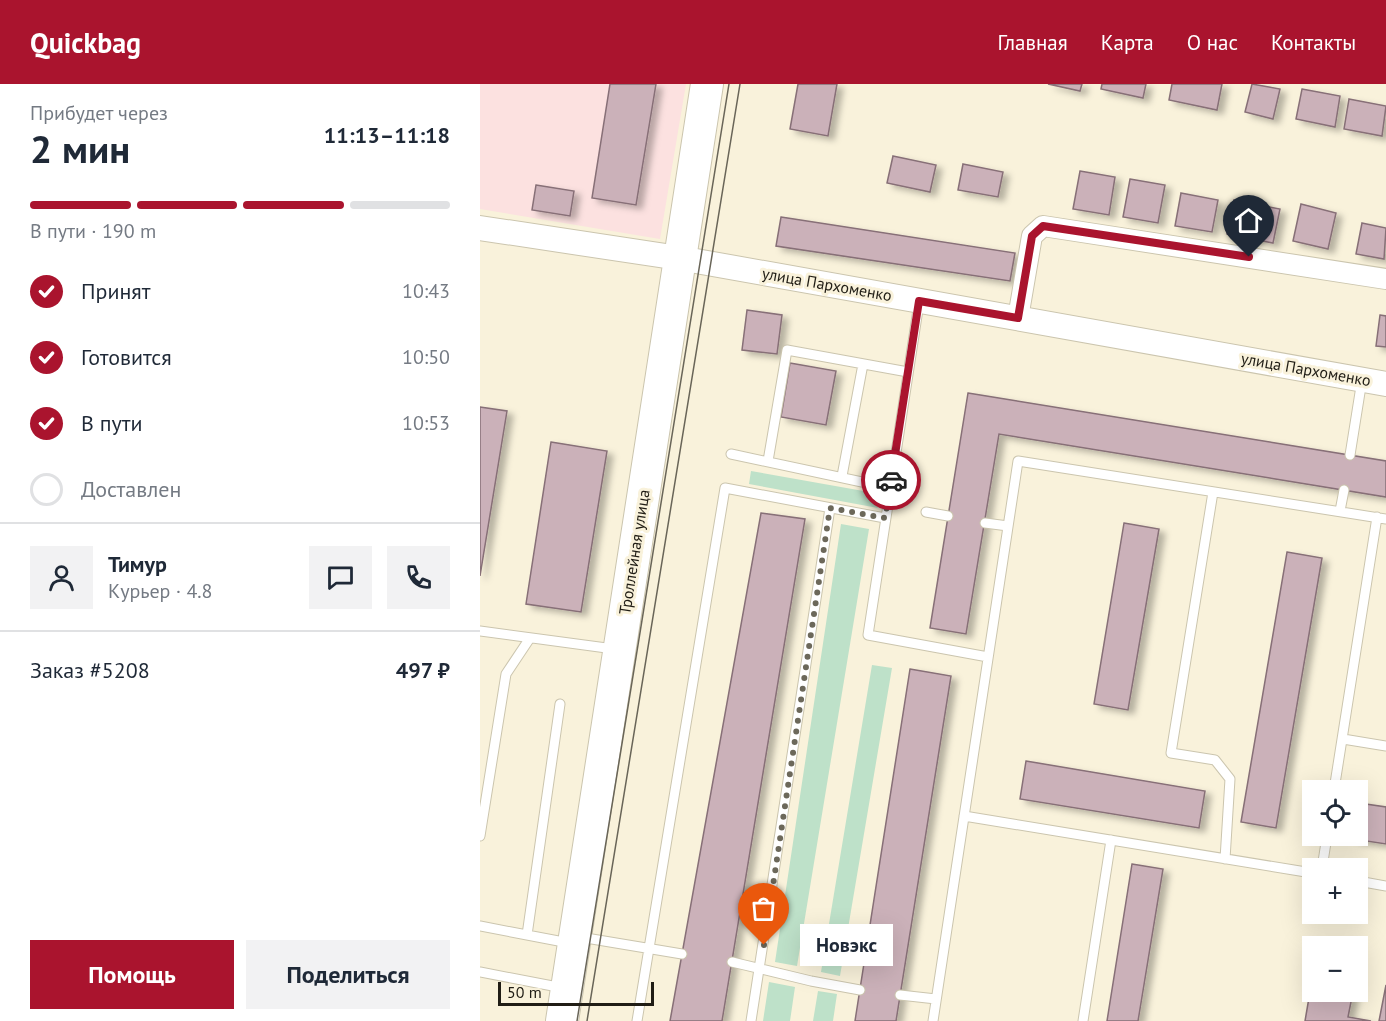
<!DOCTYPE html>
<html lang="ru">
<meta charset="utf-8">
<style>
:root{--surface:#fff;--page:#f2f2f3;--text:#1f2937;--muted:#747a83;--line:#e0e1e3;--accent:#aa142e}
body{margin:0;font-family:"PT Sans",sans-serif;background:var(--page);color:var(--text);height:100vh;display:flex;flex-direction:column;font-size:22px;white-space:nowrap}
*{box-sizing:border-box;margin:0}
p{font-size:20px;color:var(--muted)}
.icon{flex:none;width:33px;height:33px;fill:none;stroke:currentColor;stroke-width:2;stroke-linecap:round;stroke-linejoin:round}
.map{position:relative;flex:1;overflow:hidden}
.drawer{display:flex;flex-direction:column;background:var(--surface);width:480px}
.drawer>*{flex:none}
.fabs{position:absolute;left:822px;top:696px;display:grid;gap:12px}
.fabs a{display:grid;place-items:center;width:66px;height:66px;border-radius:0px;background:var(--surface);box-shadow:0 6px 24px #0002;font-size:30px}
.scale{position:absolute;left:18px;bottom:15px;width:156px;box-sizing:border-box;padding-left:6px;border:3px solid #201d15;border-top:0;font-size:16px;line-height:21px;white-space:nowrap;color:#201d15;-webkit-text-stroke:4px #f9f2db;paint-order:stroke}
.pin{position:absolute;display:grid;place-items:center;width:51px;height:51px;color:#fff;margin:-62px -26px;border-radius:50% 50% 50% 0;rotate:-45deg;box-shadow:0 0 6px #0007}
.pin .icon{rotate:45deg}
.courier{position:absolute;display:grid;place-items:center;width:60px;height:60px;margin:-30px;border:4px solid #aa142e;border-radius:50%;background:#fff;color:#222;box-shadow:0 2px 8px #0007}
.bubble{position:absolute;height:42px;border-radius:0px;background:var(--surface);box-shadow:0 6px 24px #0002;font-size:20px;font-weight:700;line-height:42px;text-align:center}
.headline em{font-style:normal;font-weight:700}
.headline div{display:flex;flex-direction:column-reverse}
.headline{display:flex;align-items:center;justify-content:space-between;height:102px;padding:0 30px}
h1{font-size:39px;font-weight:700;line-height:45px}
.bar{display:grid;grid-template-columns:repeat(4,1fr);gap:9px 6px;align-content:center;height:72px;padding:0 30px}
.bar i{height:8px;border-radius:4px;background:var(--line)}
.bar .active{background:var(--accent)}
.bar p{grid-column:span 4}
.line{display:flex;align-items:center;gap:15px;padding:0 30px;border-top:2px solid var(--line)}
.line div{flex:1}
.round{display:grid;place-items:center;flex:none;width:63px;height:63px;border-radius:0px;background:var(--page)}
ol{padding:0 30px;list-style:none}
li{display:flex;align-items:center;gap:18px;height:66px}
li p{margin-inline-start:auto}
li .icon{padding:6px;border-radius:50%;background:var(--accent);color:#fff;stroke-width:4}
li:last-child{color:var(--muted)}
li i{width:33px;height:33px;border:3px solid var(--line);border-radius:50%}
.cta{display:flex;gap:12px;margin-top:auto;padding:12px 30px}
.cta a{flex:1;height:69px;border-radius:0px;background:var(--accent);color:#fff;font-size:24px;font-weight:700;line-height:69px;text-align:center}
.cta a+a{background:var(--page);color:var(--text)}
header{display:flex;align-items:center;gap:36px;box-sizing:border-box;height:84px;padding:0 30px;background:var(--accent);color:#fff}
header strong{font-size:28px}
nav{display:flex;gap:33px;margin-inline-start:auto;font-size:21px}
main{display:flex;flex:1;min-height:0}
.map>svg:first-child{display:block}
.commercial{fill:#fce1e0}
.green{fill:#bee1c9}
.building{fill:#cbb1b9;stroke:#876f77;stroke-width:1.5;filter:url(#shadow)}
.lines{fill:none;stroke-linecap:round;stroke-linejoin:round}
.service-casing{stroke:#cbc5ae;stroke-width:11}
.minor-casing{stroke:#cbc5ae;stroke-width:22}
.tertiary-casing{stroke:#cbc5ae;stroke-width:26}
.primary-casing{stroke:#cbc5ae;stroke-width:34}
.service{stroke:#fff;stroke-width:9}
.minor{stroke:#fff;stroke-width:20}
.tertiary{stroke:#fff;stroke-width:24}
.primary{stroke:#fff;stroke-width:32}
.tram{stroke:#696558;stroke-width:1.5}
.done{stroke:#6c685a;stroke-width:6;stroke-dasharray:0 10.8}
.route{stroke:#aa142e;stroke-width:8}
.labels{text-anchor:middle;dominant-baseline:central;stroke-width:6;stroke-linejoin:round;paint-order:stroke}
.street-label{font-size:16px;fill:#201d15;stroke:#f9f2db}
</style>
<header>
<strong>Quickbag</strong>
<nav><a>Главная</a><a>Карта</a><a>О нас</a><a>Контакты</a></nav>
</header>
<main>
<section class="drawer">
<div class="headline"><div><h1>2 мин</h1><p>Прибудет через</p></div><em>11:13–11:18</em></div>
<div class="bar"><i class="active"></i><i class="active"></i><i class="active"></i><i></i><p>В пути · 190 m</p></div>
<ol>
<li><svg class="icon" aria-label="check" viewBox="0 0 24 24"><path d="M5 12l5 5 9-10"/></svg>Принят<p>10:43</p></li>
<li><svg class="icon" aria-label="check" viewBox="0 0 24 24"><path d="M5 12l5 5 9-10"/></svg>Готовится<p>10:50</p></li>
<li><svg class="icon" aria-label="check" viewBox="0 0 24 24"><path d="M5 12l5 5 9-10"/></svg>В пути<p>10:53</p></li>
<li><i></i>Доставлен</li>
</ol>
<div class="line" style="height:108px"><a class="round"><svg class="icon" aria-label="person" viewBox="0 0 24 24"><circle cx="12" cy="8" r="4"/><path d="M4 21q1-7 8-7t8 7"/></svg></a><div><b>Тимур</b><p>Курьер · 4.8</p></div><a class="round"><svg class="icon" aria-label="chat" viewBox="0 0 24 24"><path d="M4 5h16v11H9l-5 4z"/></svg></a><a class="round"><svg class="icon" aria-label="phone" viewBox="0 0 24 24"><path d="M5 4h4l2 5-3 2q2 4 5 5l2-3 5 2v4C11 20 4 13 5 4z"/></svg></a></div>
<div class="line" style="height:78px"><div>Заказ #5208</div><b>497 ₽</b></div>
<div class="cta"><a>Помощь</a><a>Поделиться</a></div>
</section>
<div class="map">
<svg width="906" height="937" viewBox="0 0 906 937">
<defs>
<filter id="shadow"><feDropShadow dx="6" dy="4" stdDeviation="3" flood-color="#0004"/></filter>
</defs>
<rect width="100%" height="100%" fill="#f9f2db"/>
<path class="commercial" d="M 0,0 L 206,0 L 180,155 L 0,125 Z"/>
<path class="green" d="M 271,387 L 389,408 L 398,424 L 269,400 Z
M 361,440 L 389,445 L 317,882 L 295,878 Z
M 392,581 L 412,584 L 360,892 L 341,888 Z
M 289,898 L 315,903 L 310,937 L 283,937 Z
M 338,907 L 357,910 L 353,937 L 333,937 Z"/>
<path class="building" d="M 130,0 L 176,0 L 156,121 L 112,114 Z
M 318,0 L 357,0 L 348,52 L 310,45 Z
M 568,0 L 602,0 L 600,7 Z
M 622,0 L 666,0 L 663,14 L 621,5 Z
M 692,0 L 742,0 L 737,26 L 689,16 Z
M 772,0 L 800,5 L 793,35 L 765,28 Z
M 822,5 L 860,12 L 855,43 L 816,35 Z
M 869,15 L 906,22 L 902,52 L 864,45 Z
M 413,72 L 456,81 L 450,108 L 407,99 Z
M 483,80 L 523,88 L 518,113 L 478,106 Z
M 600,87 L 635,93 L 629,131 L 593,125 Z
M 650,95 L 685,101 L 678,139 L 643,133 Z
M 56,101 L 94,107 L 90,132 L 52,126 Z
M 701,109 L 738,116 L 732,148 L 695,142 Z
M 754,116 L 800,125 L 793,159 L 747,150 Z
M 821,120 L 856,129 L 848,165 L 813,157 Z
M 301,133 L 535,169 L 530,197 L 296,162 Z
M 882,139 L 906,144 L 904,175 L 876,170 Z
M 267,226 L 302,231 L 297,270 L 262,266 Z
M 900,231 L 906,232 L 906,263 L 896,262 Z
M 310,279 L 356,287 L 346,341 L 301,333 Z
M 488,309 L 906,377 L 906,413 L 519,350 L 486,550 L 450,544 Z
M 0,323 L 27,327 L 0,492 Z
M 71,358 L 127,367 L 101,528 L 46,520 Z
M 281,429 L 325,435 L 242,937 L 190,937 Z
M 644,439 L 679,445 L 648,626 L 614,620 Z
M 807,468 L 842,474 L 796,744 L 761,738 Z
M 430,585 L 471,592 L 416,937 L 375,937 Z
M 546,677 L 725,707 L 719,744 L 540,715 Z
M 879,719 L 906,723 L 906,760 L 873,755 L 874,752 L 878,752 Z
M 652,780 L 683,785 L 658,937 L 627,937 Z
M 832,896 L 832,908 L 873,908 L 868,933 L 891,937 L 825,937 Z
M 906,901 L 906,937 L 899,937 Z"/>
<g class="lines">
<g class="service-casing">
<path id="service" d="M 439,219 L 388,551 L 508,573
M 251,370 L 410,404
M 870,371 L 882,296
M 288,377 L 307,266 L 428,288
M 362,392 L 383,280
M 733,408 L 691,669 L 735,676 L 750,695 L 745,775
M 860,427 L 864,406
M 446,428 L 468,432
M 505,439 L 528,442
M 0,547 L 134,565
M 863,655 L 906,662
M 854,706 L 897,433
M 484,732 L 832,789
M 0,752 L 26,590 L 50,554
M 842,784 L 847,752
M 878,797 L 906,802
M 0,842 L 89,859
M 47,851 L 80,620
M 100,853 L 202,870
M 252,878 L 331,897 L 380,906
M 0,888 L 83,904
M 420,911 L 456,915
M 157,937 L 245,404 L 405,434
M 271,937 L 350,424
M 453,937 L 538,377 L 906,435
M 603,937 L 631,756"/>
</g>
<g class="minor-casing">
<path id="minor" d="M 538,234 L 552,152 L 563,142 L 906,195"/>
</g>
<g class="tertiary-casing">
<path id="tertiary" d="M 0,144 L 199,174 L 906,300"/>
</g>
<g class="primary-casing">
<path id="primary" d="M 82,937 L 227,0"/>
</g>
<use href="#service" class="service"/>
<use href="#minor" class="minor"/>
<use href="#tertiary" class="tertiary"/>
<use href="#primary" class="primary"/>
<path class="tram" d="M 97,937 L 249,0
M 107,937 L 260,0"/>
</g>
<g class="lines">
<path class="done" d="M 284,861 L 350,424 L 405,434 L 411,396"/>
<path class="route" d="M 411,396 L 439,217 L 538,234 L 552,152 L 563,142 L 769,173"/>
</g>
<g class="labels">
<g class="street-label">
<text transform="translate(347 200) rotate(10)">улица Пархоменко</text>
<text transform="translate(826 285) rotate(10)">улица Пархоменко</text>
<text transform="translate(154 468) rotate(-81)">Троллейная улица</text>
</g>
</g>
</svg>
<div class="fabs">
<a><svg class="icon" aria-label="locate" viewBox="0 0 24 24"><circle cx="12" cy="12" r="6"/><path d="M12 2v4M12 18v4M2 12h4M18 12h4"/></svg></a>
<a>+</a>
<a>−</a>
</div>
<div class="scale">50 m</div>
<div class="pin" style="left:284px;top:861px;background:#ea580c"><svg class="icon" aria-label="bag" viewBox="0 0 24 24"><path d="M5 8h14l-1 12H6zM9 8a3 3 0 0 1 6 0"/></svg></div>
<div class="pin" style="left:769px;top:173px;background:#1f2937"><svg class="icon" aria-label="home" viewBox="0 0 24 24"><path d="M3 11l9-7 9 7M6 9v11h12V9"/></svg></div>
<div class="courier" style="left:411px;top:396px"><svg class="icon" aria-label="car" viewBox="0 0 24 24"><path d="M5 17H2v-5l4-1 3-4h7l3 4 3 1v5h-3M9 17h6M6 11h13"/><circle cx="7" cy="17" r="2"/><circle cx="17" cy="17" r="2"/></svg></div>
<div class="bubble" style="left:320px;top:840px;width:93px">Новэкс</div>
</div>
</main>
